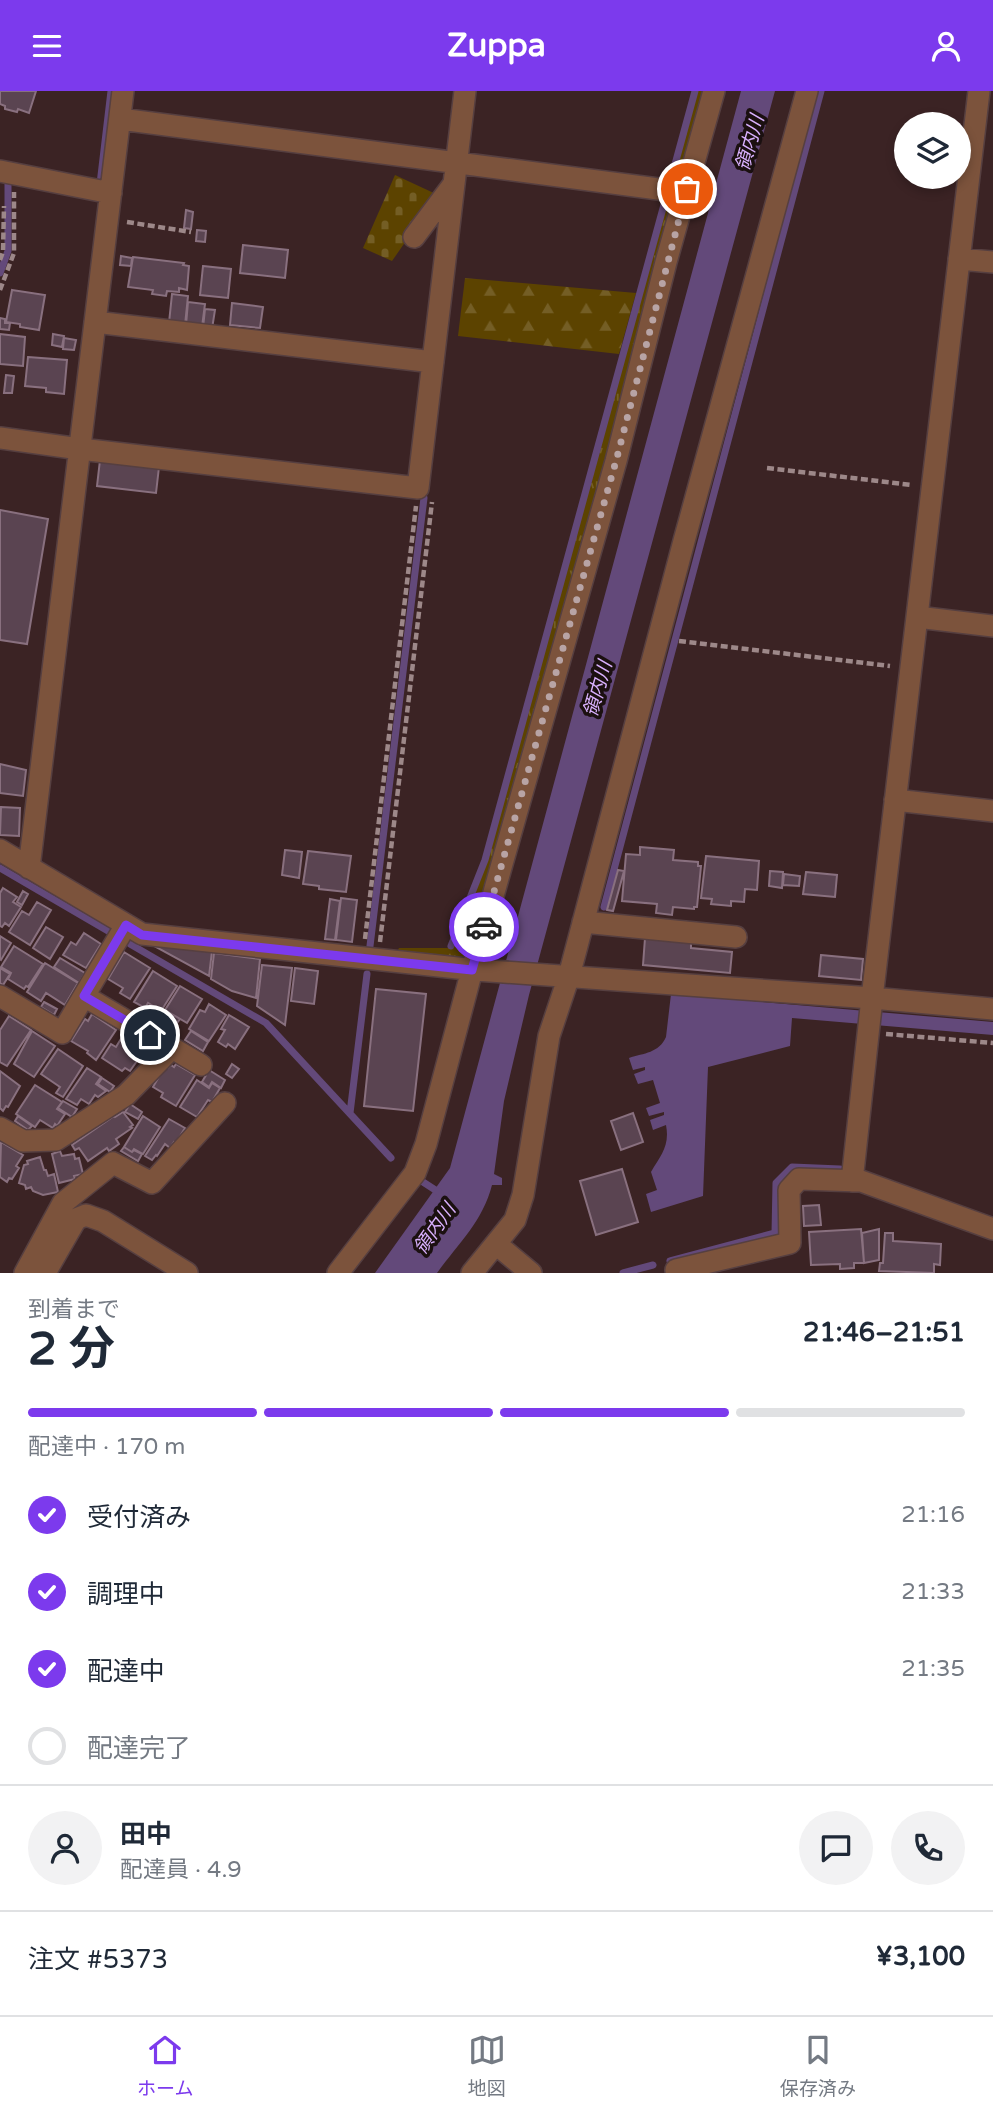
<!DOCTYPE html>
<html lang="ja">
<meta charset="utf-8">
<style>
:root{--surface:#fff;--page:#f2f2f3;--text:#1f2937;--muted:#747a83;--line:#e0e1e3;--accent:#7c3aed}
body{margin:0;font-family:"Varela Round","Noto Sans JP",sans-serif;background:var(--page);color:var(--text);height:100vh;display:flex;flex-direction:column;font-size:26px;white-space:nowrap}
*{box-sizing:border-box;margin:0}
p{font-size:23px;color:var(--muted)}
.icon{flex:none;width:38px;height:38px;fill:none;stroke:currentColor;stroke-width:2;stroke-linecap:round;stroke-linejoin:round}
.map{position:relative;height:1182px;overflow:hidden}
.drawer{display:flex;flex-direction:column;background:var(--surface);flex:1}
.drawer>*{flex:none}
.buttons{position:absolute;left:894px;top:21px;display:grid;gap:14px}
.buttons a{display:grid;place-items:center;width:77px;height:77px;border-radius:50%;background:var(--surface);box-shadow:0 4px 10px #0003;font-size:35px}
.pin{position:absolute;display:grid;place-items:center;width:60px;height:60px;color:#fff;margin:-30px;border:4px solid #fff;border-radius:50%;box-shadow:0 2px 7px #0007}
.courier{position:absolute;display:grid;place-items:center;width:70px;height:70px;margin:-35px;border:5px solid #7c3aed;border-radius:50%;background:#fff;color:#222;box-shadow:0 2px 9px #0007}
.headline em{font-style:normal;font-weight:700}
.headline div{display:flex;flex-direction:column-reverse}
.headline{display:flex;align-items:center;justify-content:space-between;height:119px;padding:0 28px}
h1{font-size:46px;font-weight:700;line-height:52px}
.bar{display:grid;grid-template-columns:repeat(4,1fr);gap:10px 7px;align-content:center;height:84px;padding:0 28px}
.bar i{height:9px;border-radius:5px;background:var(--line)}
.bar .selected{background:var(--accent)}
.bar p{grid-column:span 4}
.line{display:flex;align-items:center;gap:18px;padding:0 28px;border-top:2px solid var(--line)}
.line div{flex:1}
.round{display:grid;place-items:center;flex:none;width:74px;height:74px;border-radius:37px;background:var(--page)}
ol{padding:0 28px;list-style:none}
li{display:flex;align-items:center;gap:21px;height:77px}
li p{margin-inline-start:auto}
li .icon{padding:7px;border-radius:50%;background:var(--accent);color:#fff;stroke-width:4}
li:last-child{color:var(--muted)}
li i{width:38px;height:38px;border:4px solid var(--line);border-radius:50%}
header{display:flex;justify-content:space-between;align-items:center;height:91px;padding:0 28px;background:var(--accent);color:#fff;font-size:32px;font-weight:700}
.tabs{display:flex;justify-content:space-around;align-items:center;height:98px;border-top:2px solid var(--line);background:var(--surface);font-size:19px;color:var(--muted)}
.tabs a{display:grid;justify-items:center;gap:4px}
.tabs .selected{color:var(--accent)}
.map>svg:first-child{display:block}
.grass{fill:url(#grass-tufts)}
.forest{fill:url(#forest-firs)}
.cemetery{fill:url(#cemetery-stones)}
.water{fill:#63497a}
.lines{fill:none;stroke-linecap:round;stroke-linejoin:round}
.stream{stroke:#63497a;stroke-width:7}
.building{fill:#5a4451;stroke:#89707f;stroke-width:2}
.minor-casing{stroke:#563f40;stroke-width:24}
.path{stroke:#9d8889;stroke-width:4.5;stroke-dasharray:7 3.5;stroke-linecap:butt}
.minor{stroke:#7c533c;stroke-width:21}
.done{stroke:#b8a4a5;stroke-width:7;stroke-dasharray:0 12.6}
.route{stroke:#7c3aed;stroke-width:9}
.labels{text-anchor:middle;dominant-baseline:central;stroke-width:7;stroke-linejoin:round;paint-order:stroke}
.water-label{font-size:19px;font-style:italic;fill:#d8b0fd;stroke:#1b1010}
</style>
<header><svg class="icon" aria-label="menu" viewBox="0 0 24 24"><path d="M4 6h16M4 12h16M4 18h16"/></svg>Zuppa<svg class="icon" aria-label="person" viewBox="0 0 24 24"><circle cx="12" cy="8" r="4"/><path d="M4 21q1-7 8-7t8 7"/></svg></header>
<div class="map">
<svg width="993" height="1182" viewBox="0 0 993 1182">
<defs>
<pattern id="grass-tufts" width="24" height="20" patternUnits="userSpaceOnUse" patternTransform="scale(1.75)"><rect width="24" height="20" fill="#5c4300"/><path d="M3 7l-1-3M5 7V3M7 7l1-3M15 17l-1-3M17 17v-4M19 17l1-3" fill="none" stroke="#745e25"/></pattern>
<pattern id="forest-firs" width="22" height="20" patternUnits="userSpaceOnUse" patternTransform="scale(1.75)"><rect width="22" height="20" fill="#5c4300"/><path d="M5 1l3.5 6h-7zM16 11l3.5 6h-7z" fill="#745e25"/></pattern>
<pattern id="cemetery-stones" width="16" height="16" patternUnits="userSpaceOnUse" patternTransform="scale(1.75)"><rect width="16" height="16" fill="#5c4300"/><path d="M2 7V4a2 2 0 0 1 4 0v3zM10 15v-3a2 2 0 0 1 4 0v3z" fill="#745e25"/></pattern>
</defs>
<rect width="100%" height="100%" fill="#3b2324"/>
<path class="grass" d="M 696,0 L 708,0 L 471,858 L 462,869 L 395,865 L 399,857 L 451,857 L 486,769 Z"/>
<path class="forest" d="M 465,187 L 636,202 L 619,263 L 458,245 Z"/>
<path class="cemetery" d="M 395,84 L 438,104 L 392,170 L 363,157 Z"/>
<path class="water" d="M 741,0 L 775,0 L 529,904 L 504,1010 L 494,1083 L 502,1087 L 502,1094 L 492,1094 C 483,1130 458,1153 437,1182 L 375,1182 L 450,1077 Z
M 671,903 L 993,931 L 993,944 L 792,927 L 790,955 L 708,976 L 703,1105 L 651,1121 L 646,1103 L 657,1099 L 651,1081 C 661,1064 670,1055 666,1034 L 653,1039 L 650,1029 L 664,1024 L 664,1021 L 649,1025 L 646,1017 L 660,1012 L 653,989 L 638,993 L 634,983 L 645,979 L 645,976 L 633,979 L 629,967 C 644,962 659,962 666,946 Z"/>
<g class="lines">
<path class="stream" d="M 96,92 L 100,93 L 111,0
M 0,182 L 8,160 L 8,89
M 0,777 L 108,840
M 604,816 L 821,0
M 130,853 L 266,932 L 391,1067
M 370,855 L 424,407
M 451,855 L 485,769 L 695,0
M 350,1022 L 367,883
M 423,1091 L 440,1102
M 670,1170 L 775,1142 L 776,1092 L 792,1076 L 840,1078
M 623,1182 L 653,1174"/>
</g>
<path class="building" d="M 0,0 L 36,0 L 29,22 L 18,18 L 17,21 L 5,18 L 5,15 L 0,13 Z
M 186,119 L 193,121 L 191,138 L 184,137 Z
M 197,139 L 206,140 L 205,151 L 196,150 Z
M 243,154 L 288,159 L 285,187 L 240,182 Z
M 121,165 L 132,167 L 131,175 L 120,174 Z
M 133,166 L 184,172 L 183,174 L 189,175 L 187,199 L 179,197 L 179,201 L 167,200 L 166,205 L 152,203 L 153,199 L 128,196 Z
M 203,175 L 231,178 L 228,207 L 200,204 Z
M 12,199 L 45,204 L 39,239 L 20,236 L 20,233 L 6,231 Z
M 172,203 L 188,205 L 185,234 L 169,232 Z
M 188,211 L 205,213 L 202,236 L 186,234 Z
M 232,212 L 263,216 L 260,237 L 230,234 Z
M 205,218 L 215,219 L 212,238 L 203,237 Z
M 0,227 L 5,228 L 5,232 L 10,232 L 9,239 L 0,238 Z
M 0,243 L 25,246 L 23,275 L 0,273 Z
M 53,243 L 64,245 L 62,256 L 52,254 Z
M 64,247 L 76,249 L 74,259 L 63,258 Z
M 28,266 L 67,269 L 64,303 L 46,301 L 46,297 L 25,295 Z
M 6,284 L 14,285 L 12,302 L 4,302 Z
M 100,369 L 159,376 L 156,402 L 97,395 Z
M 0,419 L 48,428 L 27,553 L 0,549 Z
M 0,673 L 26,679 L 23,705 L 0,702 Z
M 1,716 L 20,717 L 19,745 L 0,744 Z
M 640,756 L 674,759 L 673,769 L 698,771 L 698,775 L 701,775 L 697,816 L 694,816 L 694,818 L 673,816 L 672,824 L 656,822 L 657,813 L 622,810 L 626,763 L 640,764 Z
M 285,759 L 302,761 L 299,787 L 282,784 Z
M 308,760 L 351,765 L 346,801 L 319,798 L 319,795 L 303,793 Z
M 706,765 L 759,770 L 757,799 L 745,798 L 744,811 L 731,810 L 731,815 L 711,813 L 712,808 L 701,807 Z
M 618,779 L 624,780 L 613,820 L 607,819 Z
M 770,780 L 783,781 L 782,797 L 769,795 Z
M 806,781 L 837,784 L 835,806 L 803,803 Z
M 784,783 L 800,785 L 799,795 L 783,794 Z
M 3,797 L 17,806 L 13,811 L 21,816 L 9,835 L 5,832 L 2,836 L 0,835 L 0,802 Z
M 23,800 L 28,803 L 22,814 L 17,811 Z
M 341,807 L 357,809 L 352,851 L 336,849 Z
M 330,808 L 340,810 L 335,849 L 325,848 Z
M 37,811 L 51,819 L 30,854 L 9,841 L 22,820 L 29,824 Z
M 46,836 L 63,846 L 50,868 L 33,857 Z
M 84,842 L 101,853 L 86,877 L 63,864 L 71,851 L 76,854 Z
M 0,845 L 11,852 L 1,869 L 0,868 Z
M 645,847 L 691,852 L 691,857 L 732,861 L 730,882 L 643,874 Z
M 154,854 L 212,860 L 209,885 L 154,855 Z
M 14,855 L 43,873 L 28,896 L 26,895 L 24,898 L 8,888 L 11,882 L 1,876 Z
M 124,861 L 150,877 L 130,908 L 120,902 L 123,897 L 108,888 Z
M 214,862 L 260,868 L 256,907 L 232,900 L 211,888 Z
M 821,864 L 863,868 L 861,889 L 819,885 Z
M 60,867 L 85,882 L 79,892 L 54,876 Z
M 45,872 L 78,892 L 65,914 L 46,902 L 41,910 L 27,901 Z
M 262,874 L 292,877 L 285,934 L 257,915 Z
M 0,877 L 10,883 L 3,894 L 0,892 Z
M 295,877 L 318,880 L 314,913 L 291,910 Z
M 153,880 L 177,895 L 161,920 L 148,912 L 145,917 L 134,911 Z
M 180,895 L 202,908 L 187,932 L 165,919 Z
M 376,898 L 426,903 L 413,1020 L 364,1015 Z
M 44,911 L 57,918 L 54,924 L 41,916 Z
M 209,913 L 226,924 L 209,950 L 189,938 L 200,919 L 205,921 Z
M 165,919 L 180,928 L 177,932 L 162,923 Z
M 92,923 L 116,939 L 96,969 L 87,962 L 88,960 L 71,950 L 85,928 L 88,930 Z
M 229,924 L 249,936 L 235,958 L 228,953 L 226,956 L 218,951 L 225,939 L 221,938 Z
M 9,925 L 31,939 L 7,975 L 0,971 L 0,939 Z
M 32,940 L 55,955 L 34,986 L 14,973 Z
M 191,940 L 208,951 L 203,960 L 185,949 Z
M 124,943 L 146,957 L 130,980 L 125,977 L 122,980 L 102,967 L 111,953 L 116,956 Z
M 58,958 L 83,975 L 63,1006 L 56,1002 L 60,996 L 41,983 Z
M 176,973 L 195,984 L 176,1015 L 161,1006 L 163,1002 L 153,996 L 165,975 L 168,977 L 171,974 L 174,976 Z
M 232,973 L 239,978 L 232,987 L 226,983 Z
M 87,977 L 101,986 L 96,993 L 106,1000 L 98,1006 L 95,1004 L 89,1013 L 81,1008 L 77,1014 L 66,1008 Z
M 209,979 L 225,989 L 221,997 L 212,991 L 209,996 L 202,991 Z
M 0,980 L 20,995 L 8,1016 L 6,1015 L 3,1020 L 0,1017 Z
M 102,987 L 114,995 L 110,1001 L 98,993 Z
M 197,989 L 209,997 L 212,992 L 220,997 L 212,1011 L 208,1009 L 197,1026 L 180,1016 Z
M 35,994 L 62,1011 L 57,1018 L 65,1023 L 57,1035 L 55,1033 L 53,1037 L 40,1029 L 35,1036 L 16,1023 Z
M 63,1010 L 77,1018 L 72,1026 L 58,1017 Z
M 130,1013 L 142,1021 L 138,1028 L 125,1021 Z
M 123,1021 L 133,1034 L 130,1036 L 132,1037 L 116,1048 L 119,1053 L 109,1060 L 107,1057 L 88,1070 L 79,1057 L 75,1059 L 72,1054 L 114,1025 L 115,1026 Z
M 633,1022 L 643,1051 L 621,1059 L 611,1030 Z
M 18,1025 L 32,1035 L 28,1039 L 15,1030 Z
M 143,1025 L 160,1036 L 143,1063 L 134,1058 L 132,1061 L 124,1056 Z
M 169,1028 L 185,1037 L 176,1052 L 174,1051 L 170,1057 L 165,1053 L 157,1065 L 156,1064 L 152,1069 L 145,1065 Z
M 1,1051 L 23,1064 L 16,1075 L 19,1077 L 12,1088 L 9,1087 L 7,1091 L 0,1086 Z
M 124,1056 L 132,1061 L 134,1059 L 142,1063 L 138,1070 L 121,1060 Z
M 60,1060 L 62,1065 L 74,1063 L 75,1068 L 79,1067 L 83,1083 L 74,1085 L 75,1088 L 59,1092 L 52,1063 Z
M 40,1066 L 44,1079 L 46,1079 L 48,1085 L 54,1083 L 58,1101 L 43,1104 L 33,1100 L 31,1096 L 26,1098 L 25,1094 L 19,1092 L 24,1074 L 28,1073 L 27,1070 Z
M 622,1078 L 638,1131 L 596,1144 L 580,1090 Z
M 819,1114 L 821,1134 L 804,1135 L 803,1115 Z
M 861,1138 L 864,1172 L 854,1172 L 854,1177 L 840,1178 L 840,1173 L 811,1174 L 809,1141 Z
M 879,1138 L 879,1169 L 864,1172 L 862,1142 Z
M 885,1142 L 893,1142 L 893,1150 L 941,1153 L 940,1174 L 934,1173 L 934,1182 L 879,1180 L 880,1172 L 883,1172 Z"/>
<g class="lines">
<g class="minor-casing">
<path id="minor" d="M 120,28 L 666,99
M 0,80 L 111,102
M 414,146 L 453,94
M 959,168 L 993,171
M 95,231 L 433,271
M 0,347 L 80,358 L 418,397 L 465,0
M 917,526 L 993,535
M 895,709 L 993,720
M 0,759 L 142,843 L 476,879 L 872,907 L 993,918
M 29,777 L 123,0
M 583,831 L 736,846
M 0,905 L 62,942 L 126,834
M 84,905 L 201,974
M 0,1037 L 23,1050 L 56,1049 L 126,1004 L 172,957
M 852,1090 L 872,907 L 979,0
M 496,1153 L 531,1182
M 676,1179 L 790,1152 L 789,1099 L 799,1088 L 861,1090 L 993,1138
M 25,1182 L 63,1112 L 113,1072 L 152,1092 L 225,1012
M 45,1182 L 76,1128 L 86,1124 L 103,1130 L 187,1182
M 338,1182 L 415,1082 L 426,1053 L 472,879 L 616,370 L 666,171 L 714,0
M 472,1182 L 515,1129 L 523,1104 L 549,945 L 569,885 L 684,450 L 807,0"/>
</g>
<path class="path" d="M 127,131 L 191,141
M 0,169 L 3,161 L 4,115
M 0,199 L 14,162 L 14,101
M 767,377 L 912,394
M 679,550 L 890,575
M 365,848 L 416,415
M 380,851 L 432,411
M 886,943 L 993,952"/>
<use href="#minor" class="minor"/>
</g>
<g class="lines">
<path class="done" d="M 484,836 L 616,370 L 687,98"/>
<path class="route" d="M 150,944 L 84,905 L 126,834 L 142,844 L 472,879 L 484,836"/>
</g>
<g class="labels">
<g class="water-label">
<text transform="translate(750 52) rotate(-74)">領内川</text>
<text transform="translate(598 598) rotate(-74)">領内川</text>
<text transform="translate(435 1138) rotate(-55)">領内川</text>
</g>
</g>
</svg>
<div class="buttons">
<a><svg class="icon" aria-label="layers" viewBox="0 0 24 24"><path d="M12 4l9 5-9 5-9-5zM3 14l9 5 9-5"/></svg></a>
</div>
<div class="pin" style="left:687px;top:98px;background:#ea580c"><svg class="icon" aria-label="bag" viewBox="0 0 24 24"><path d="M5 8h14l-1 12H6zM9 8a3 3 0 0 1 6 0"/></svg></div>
<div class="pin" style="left:150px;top:944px;background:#1f2937"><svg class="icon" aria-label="home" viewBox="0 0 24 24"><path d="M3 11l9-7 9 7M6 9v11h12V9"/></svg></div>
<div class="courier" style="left:484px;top:836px"><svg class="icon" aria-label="car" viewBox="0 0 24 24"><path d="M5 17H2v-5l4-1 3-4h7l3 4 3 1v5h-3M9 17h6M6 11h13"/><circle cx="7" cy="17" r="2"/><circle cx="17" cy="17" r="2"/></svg></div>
</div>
<section class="drawer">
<div class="headline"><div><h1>2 分</h1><p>到着まで</p></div><em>21:46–21:51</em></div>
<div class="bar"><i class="selected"></i><i class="selected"></i><i class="selected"></i><i></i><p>配達中 · 170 m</p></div>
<ol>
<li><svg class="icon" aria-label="check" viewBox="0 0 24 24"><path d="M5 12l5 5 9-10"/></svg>受付済み<p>21:16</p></li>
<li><svg class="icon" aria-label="check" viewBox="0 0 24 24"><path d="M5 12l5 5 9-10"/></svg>調理中<p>21:33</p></li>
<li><svg class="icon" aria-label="check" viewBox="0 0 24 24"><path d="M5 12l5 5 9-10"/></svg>配達中<p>21:35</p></li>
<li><i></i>配達完了</li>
</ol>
<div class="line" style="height:126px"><a class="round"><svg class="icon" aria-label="person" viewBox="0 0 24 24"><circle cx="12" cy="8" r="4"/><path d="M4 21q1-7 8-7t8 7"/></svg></a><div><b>田中</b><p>配達員 · 4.9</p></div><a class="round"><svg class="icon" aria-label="chat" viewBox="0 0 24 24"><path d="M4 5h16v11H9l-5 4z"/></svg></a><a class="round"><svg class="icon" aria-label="phone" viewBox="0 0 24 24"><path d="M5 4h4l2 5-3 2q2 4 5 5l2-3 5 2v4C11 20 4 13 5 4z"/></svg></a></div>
<div class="line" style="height:91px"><div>注文 #5373</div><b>¥3,100</b></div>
</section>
<nav class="tabs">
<a class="selected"><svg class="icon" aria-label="home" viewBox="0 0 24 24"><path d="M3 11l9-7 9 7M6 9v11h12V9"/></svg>ホーム</a>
<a><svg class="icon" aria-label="map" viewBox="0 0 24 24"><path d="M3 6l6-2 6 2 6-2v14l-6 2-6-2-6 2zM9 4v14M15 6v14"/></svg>地図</a>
<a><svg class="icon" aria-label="saved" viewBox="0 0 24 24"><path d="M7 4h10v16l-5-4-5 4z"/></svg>保存済み</a>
</nav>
